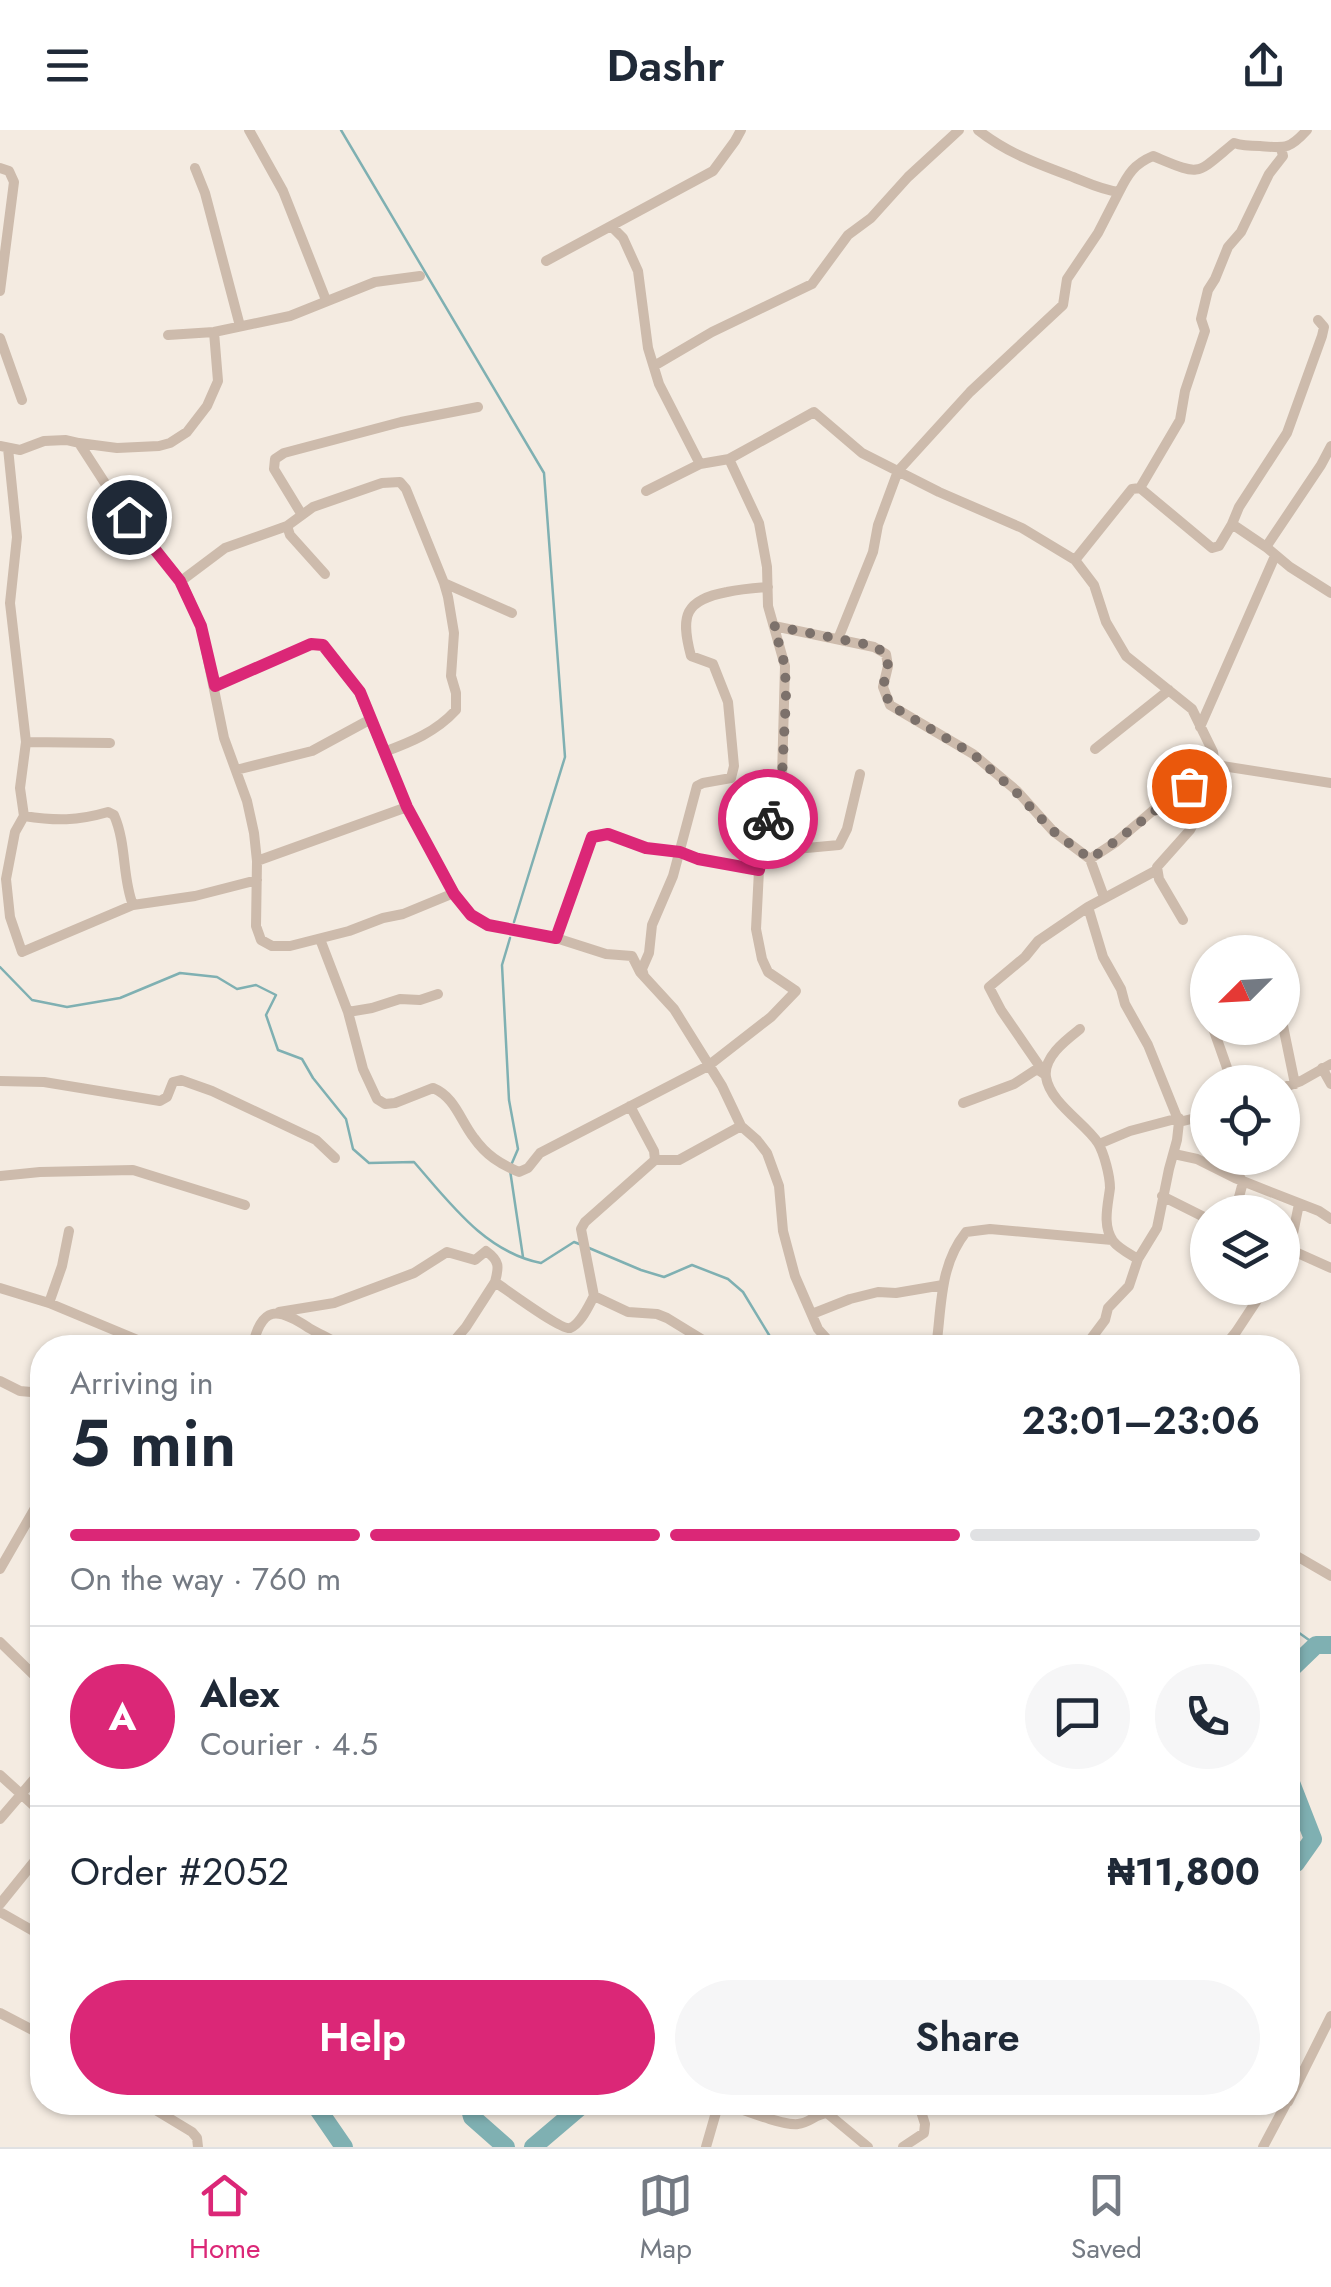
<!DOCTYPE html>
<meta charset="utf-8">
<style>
:root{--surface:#fff;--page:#f6f6f7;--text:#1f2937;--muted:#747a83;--line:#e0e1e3;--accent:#db2777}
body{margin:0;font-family:Jost,sans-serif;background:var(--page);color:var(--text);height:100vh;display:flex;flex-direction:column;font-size:38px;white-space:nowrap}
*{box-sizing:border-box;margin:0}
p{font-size:32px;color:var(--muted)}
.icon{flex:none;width:55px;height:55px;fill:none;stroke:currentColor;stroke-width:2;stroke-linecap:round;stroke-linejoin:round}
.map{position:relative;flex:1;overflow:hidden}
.details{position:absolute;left:30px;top:1205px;width:1270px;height:780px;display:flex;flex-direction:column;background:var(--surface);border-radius:40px;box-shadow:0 2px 8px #0004}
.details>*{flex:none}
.needle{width:65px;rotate:246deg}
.controls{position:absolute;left:1190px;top:805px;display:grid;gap:20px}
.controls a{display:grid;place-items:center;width:110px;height:110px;border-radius:50%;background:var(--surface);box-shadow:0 2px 8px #0004;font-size:50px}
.pin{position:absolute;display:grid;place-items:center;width:85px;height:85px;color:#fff;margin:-42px;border:5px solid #fff;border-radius:50%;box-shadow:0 2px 10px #0007}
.courier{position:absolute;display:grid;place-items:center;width:100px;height:100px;margin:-50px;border:8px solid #db2777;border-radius:50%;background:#fff;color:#222;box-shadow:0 2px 12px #0007}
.summary em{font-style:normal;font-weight:600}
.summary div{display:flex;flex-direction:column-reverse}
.summary{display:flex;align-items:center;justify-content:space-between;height:170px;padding:0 40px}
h1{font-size:65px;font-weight:600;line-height:75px}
.bar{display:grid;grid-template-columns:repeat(4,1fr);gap:15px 10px;align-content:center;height:120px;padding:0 40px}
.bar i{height:12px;border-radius:8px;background:var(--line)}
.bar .active{background:var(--accent)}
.bar p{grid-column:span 4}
.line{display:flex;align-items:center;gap:25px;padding:0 40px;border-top:2px solid var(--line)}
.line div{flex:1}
.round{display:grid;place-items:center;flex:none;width:105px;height:105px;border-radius:52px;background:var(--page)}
.primary-button{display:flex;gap:20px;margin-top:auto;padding:20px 40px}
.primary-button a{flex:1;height:115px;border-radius:60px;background:var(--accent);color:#fff;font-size:40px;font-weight:600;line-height:115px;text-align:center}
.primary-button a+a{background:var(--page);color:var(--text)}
header{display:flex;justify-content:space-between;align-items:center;height:130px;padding:0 40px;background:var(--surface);font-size:45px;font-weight:600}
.tabs{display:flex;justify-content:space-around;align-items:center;height:140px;border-top:2px solid var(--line);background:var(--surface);font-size:28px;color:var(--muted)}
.tabs a{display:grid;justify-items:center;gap:5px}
.tabs .active{color:var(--accent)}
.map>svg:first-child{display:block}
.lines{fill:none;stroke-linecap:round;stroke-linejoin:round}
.stream{stroke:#7fb0b2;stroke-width:2.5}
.river{stroke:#7fb0b2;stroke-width:18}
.minor{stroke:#cdbbac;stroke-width:10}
.done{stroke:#7c716b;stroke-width:10;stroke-dasharray:0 18}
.route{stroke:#db2777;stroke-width:12}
</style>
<header><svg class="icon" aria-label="menu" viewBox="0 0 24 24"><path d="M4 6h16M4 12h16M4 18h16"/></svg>Dashr<svg class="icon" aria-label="share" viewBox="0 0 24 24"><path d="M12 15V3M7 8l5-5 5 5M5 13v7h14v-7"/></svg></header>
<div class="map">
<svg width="1331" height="2017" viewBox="0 0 1331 2017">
<rect width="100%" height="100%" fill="#f4ebe1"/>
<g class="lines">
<path class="stream" d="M 341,0 L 544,343 L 565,627 L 514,792
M 510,808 L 502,835 L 509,970 L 518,1019 L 512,1033
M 0,837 L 32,870 L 67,877 L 120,868 L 180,843 L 217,847 L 237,859 L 256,855 L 276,865 L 266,885 L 278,920 L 302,929 L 313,948 L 346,989 L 353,1019 L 369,1033 L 414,1032 C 450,1073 485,1122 541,1133 L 574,1112 L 582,1115
M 510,1040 L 523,1127
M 589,1118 L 641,1140 L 664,1147 L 692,1135 L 728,1149 L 743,1162 L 777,1218
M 1288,1495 L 1316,1515"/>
<path class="river" d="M 1288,1542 L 1316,1515 L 1331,1515
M 1288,1645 L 1313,1709 L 1296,1733 L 1288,1733
M 313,1972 L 344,2017
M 468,1972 L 472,1987 L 506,2017
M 533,2017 L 586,1972"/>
<path class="minor" d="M 249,0 L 283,61 L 326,170
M 978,0 C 1007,23 1038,34 1073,47 C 1088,53 1102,60 1119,62 C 1128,44 1134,34 1153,26 C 1202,46 1194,46 1234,13 C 1243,16 1251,16 1260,16 C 1285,18 1289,20 1307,0
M 0,38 L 9,41 L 14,52 L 0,161
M 195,38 L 205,63 L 240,196
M 611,96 L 623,108 L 638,141 L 648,218 L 659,254 L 700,334
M 546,131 L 713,41 L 735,11 L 741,0
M 168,205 L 214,202 L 290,186 L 375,152 L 420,146
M 0,208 L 22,270
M 654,236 L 712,202 L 812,154 L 848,105 L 871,88 L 908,47 L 959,0
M 79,313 L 117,318 L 159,316 L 170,313 L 187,302 L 207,276 L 218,251 L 214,202
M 0,316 L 20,320 L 44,311 L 66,310 L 79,313 L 112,364 L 181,451 L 201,496 L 224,608 L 247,671 L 254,703 L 257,731 L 256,796 L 261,810 L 272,816 L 290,816 L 349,801 L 383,788 L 403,784 L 454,763 L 471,785 L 488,795 L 556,808 L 606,824 L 632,826 L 640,842 L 674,879 L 722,956 L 741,996 L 757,1010 L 767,1023 L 779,1056 L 783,1101 L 795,1146 L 818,1199 L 835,1218
M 1331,316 L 1321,335 L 1266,417 L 1290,437 L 1331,463
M 8,318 L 17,407 L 10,473 L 26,612 L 20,658 L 24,686 L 15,702 L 6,749 L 10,787 L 22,822 L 133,775 L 195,766 L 257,750
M 1140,358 L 1180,290 L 1185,261 L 1205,201 L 1201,189 L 1208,160 L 1215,149 L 1228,117 L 1241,102 L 1269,44 L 1283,26 L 1281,18
M 646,361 L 700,334 L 729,329 L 814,282 L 862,323 L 939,362 L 1022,398 L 1075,430 L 1094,455 L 1106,492 L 1126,526 L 1192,579 L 1213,622 L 1217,649 L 1190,700 L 1157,737 L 1159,749 L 1183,790
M 302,385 L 274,339 L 275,329 L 284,323 L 401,292 L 478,277
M 1232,394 L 1239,377 L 1287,303 L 1322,206 L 1324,197 L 1318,190
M 287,396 L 290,405 L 325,444
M 1075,430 L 1132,359 L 1140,358 L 1212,418 L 1219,416 L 1232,394 L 1266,417
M 181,451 L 225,418 L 287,396 L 313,377 L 382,353 L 400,352 L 406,359 L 444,453 L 512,483
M 774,496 L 874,517 L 886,524 L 888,536 L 883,557 L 890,575 L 973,624 L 1017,661 L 1053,701 L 1090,729 L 1116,712 L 1156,678 L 1216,635 L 1331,653
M 838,509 L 873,422 L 878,395 L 898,341 L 970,262 L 1063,175 L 1067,149 L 1098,103 L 1119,62
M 215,556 L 311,514 L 323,515 L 359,562 L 407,677 L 454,763
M 1200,597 L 1275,426
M 26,612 L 110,613
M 1095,619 L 1169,560
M 384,622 C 411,612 436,602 456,580 L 456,563 L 451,546 L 454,503 L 448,467 L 444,453
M 236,640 L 312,621 L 371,589
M 24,686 C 56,691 77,691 108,682 L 114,685 C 127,715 122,748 133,775
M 763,722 L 839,715 L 847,699 L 860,644
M 1090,729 L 1104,767
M 257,731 L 407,677
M 556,808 L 592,707 L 608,704 L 646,718 L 680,722 L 698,729 L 759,740
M 320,809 L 348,882 L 372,878 L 400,869 L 420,870 L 438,864
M 644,846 L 642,839 L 649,823 L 652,795 L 673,746 L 697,656 L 703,653 L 731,648 L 734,636 L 728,572 L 713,534 L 691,526 C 680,485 685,470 727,462 C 741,459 754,458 768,457
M 348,882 L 363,939 L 377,969 L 385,974 L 395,973 L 433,958 C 455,967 460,990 474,1008 C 486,1025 500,1034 519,1042 L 528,1038 L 540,1023 L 708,936 L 771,887 L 796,861 L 768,842 L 762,829 L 756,799 L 759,740 L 768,689 L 777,670 L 782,647 L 785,536 L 768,476 L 767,437 L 759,393 L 729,329
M 1282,891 L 1295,954
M 1213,898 L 1232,952
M 1080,899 C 1066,910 1043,927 1046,947 C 1050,973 1085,993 1098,1013 C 1104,1023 1110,1046 1110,1058 C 1108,1075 1102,1095 1113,1111 C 1119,1119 1130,1124 1138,1129
M 1322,938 L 1331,954
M 1045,944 L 1001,880 L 989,857 L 1025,827 L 1038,811 L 1088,777
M 0,951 L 44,952 L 160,971 L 167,967 L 173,952 L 181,950 L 212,961 L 316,1010 L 335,1028
M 1282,958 L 1301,951 L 1331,934
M 963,973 L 1014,954 L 1037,939 L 1044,944
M 630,976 L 654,1021 L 655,1030
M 1201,987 L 1208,1017
M 1179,992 L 1208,985
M 1099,1014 L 1130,1001 L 1179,988
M 1174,1024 L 1197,1029 L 1235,1048 L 1319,1081 L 1331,1089
M 1227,1028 L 1243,1052 L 1235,1082
M 0,1046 L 40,1042 L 133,1040 L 245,1075
M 1162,1066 L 1208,1089
M 1282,1116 L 1331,1138
M 1282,1130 L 1290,1118 L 1299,1074
M 0,1158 L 49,1173 L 157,1218
M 594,1166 L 628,1182 L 657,1184 L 667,1188 L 716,1218
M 49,1173 L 62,1136 L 69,1101
M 279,1182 L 334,1173 L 414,1143 L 447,1122 L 475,1130 L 486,1121 C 500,1131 499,1137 495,1152
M 812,1184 L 850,1169 L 878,1162 L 896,1163 L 943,1155
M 252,1218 C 262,1175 277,1177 309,1198 C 321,1205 333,1210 345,1218
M 448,1218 L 466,1197 L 495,1152 C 507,1160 561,1200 570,1198 C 581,1194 589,1175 594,1166 L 581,1099 L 585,1092 L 655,1030 L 679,1030 L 741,996
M 936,1218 C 942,1176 939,1136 966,1102 L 990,1099 L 1112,1110
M 1084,1218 L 1105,1190 L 1108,1178 L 1129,1156 L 1138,1129 L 1157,1098 L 1169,1039 L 1177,1010 L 1179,992 L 1148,915 L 1125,874 L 1121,859 L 1103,827 L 1088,777 L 1157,740
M 1223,1218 L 1236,1202 L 1265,1158
M 0,1251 L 20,1261 L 42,1263
M 1288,1421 L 1331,1446
M 0,1439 L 42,1366
M 0,1512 L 42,1553
M 0,1645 L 42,1683
M 0,1689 L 42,1640
M 0,1774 L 42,1722
M 0,1782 L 42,1806
M 0,1883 L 42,1905
M 137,1972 L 154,1979 L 192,2002 L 197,2008 L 198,2017
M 721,1972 C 739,1978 782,1996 798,1994 C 810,1993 815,1984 827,1983 L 868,2017
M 1288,1972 L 1331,1886
M 706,2017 L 719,1972
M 903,2017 L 924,2003 L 925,1994 L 918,1972
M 1263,2017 L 1287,1972"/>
</g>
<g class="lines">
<path class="done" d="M 768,689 L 777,670 L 782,647 L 786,568 L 785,536 L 774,496 L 874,516 L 886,524 L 888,536 L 883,557 L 890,575 L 973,624 L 1016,662 L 1053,701 L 1090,729 C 1125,706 1155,679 1189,656"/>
<path class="route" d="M 129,387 L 180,451 L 201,496 L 215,556 L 311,514 L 323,515 L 360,562 L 407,677 L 454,764 L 471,785 L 488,795 L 556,808 L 592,707 L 608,704 L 646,718 L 680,722 L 698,729 L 759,740 L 768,689"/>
</g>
</svg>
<div class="controls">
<a><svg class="needle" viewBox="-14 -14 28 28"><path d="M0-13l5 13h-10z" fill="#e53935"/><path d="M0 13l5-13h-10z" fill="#747a83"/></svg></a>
<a><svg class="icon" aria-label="locate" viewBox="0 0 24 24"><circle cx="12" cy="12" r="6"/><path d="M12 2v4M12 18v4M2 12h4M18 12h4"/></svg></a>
<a><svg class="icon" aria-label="layers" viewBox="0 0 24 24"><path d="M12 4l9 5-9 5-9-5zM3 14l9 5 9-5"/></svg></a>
</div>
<div class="pin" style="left:1189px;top:656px;background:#ea580c"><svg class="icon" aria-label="bag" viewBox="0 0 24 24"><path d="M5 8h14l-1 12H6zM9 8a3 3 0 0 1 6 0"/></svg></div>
<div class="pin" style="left:129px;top:387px;background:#1f2937"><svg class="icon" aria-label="home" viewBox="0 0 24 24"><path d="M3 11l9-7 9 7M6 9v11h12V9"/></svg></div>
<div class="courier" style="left:768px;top:689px"><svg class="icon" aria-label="bike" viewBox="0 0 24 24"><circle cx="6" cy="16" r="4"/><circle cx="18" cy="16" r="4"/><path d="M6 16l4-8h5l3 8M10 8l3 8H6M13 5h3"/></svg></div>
<section class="details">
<div class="summary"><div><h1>5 min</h1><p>Arriving in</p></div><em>23:01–23:06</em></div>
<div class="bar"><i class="active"></i><i class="active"></i><i class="active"></i><i></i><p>On the way · 760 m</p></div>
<div class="line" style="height:180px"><b class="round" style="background:var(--accent);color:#fff">A</b><div><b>Alex</b><p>Courier · 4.5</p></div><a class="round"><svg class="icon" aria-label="chat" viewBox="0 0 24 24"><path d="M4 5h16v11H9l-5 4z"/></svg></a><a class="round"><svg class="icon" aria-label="phone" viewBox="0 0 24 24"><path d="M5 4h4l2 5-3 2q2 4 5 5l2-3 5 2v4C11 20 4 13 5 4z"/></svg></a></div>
<div class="line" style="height:130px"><div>Order #2052</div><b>₦11,800</b></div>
<div class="primary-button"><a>Help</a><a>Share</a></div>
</section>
</div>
<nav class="tabs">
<a class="active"><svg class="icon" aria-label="home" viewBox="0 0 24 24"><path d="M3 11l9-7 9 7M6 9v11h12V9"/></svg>Home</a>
<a><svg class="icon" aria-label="map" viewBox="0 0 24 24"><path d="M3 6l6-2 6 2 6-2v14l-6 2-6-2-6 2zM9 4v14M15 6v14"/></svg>Map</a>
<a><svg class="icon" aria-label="saved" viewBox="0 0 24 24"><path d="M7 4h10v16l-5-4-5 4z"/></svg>Saved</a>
</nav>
